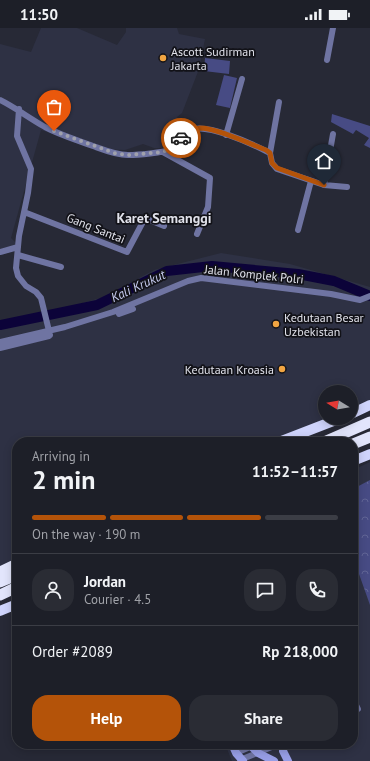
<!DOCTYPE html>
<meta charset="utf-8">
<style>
:root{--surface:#1d1f28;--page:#2a2c34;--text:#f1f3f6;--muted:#a0a2a8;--line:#3b3d45;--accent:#b45309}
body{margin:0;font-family:"PT Sans",sans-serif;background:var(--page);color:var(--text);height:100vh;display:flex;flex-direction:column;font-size:15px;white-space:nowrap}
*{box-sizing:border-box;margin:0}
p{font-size:13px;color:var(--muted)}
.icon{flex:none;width:22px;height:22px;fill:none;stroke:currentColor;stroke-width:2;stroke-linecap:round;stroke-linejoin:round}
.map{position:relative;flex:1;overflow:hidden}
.sheet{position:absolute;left:12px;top:409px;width:346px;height:312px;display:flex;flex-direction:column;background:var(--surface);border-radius:16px;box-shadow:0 2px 10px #0003,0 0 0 1px var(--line)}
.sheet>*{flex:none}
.needle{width:26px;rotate:281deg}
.controls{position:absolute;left:318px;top:357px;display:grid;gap:8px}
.controls a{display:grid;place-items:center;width:40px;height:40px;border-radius:50%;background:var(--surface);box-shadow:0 2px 10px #0003,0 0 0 1px var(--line);font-size:20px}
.pin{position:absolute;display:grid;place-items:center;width:34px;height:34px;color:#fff;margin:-41px -17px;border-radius:50% 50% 50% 0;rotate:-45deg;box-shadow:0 0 4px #0007}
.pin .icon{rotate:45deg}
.courier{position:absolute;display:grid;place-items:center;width:40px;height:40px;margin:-20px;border:3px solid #b45309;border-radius:50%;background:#fff;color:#222;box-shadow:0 1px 5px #0007}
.headline em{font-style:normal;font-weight:700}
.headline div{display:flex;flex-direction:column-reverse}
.headline{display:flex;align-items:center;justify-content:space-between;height:68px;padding:0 20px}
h1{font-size:26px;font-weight:700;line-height:30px}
.bar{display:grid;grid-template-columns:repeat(4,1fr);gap:6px 4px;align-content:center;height:48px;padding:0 20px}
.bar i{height:5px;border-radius:3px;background:var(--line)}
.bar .selected{background:var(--accent)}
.bar p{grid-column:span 4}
.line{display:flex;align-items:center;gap:10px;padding:0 20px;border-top:1px solid var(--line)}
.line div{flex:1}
.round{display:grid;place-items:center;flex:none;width:42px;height:42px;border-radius:16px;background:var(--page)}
.cta{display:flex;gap:8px;margin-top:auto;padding:8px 20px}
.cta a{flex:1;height:46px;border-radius:16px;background:var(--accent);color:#fff;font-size:16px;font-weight:700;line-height:46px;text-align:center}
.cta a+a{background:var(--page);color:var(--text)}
.status{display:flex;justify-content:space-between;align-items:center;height:28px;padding:0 20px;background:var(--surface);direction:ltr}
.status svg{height:11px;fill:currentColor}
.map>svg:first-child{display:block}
.built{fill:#2e3144}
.green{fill:#474b84}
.park{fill:url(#park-crowns)}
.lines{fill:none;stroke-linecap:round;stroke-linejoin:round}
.river{stroke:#0c0339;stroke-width:10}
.minor{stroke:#6f74a2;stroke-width:6}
.secondary{stroke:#979ee7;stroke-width:8}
.trunk{stroke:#cfd4fc;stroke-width:10}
.motorway{stroke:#e2e5fc;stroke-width:11}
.done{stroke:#a0a1ac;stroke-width:4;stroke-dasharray:0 7.2}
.route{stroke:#b45309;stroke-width:5}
.poi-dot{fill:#f2a542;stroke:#121218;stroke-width:1.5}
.labels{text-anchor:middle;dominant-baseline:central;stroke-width:3.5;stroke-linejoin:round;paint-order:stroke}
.poi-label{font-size:12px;fill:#e1e2eb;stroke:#121218;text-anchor:start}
.street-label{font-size:12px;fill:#e1e2eb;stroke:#121218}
.water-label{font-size:13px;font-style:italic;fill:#c6cbef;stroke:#121218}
.quarter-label{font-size:14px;font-weight:bold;fill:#e1e2eb;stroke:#121218}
</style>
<div class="status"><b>11:50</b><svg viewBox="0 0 49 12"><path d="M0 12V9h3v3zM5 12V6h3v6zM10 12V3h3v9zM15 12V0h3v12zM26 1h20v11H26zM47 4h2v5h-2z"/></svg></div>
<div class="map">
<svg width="370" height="733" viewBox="0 0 370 733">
<defs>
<pattern id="park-crowns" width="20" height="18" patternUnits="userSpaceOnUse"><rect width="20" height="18" fill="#474b84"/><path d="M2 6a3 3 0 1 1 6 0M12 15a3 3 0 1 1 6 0" fill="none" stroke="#616596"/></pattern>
</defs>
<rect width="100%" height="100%" fill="#272936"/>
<path class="built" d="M 41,0 L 77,0 L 117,17 L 126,4 L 126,0 L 177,0 L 179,6 L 205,11 L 199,41 L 182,85 L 177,89 L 169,115 L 162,120 L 154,120 L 143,116 L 125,122 L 100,121 L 41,102 L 11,210 L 21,220 L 2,227 L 0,226 L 0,16 L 31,24 Z
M 221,225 L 290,236 L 370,259 L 370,377 L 351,385 L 351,364 L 325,364 L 325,390 L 338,390 L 276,414 L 17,414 L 17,532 L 0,539 L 0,298 L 104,269 L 154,242 Z
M 370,434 L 370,733 L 232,733 L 225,716 L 353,716 L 353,442 Z"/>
<path class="green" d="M 205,30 L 230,33 L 229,46 L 204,43 Z
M 224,47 L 237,50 L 230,80 L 216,77 Z
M 332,86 L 370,98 L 370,120 L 364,117 L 369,110 L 356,102 L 353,106 L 331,94 Z"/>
<path class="park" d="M 370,452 L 370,577 L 353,529 L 353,461 Z"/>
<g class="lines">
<path class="river" d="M 0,297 L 97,277 L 167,243 L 212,238 L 298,246 L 334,253 L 370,268"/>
<path class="minor" d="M 327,32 L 333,0
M 0,72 C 16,80 29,90 45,99 C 60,107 77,112 93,118 C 104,122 116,127 128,127 C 137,127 164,125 170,121 C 178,116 182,107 190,102 C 207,95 250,115 266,123 L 270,125 L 272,135 L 277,141 L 324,157 L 333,106
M 19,81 L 17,108 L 31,141 L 28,165 L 19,208 L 16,240 L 18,248 L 26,258 L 36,264 L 41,270 L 50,307
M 226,107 L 242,51
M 163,124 L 210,150 L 208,179 L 197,206
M 270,125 L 279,74
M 324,157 L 347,159
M 24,184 L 127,224 L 145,190 L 164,198
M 298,202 L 311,153
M 0,224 L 18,219
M 18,227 L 61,239
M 119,286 L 133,281
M 0,314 L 65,299 L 113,284 L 188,253 L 201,250 L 331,266 L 360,272 L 370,268
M 0,320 L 49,308
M 353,676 L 356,677 L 358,681 L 353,685
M 236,725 L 257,716
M 240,732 L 279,716"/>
<path class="secondary" d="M 232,716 L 236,725 L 243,733
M 249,716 L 258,725 L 274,733
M 285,716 L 283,723 L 288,733"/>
<path class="trunk" d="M 351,386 L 370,377
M 279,414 L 341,390
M 353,433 L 370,426
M 0,583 L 17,576"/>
<path class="motorway" d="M 324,414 L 370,394
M 353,416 L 370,409
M 0,544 L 17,536
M 0,554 L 17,547
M 0,567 L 17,559"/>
</g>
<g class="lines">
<path class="done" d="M 54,103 L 114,125 L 128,127 L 163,124 L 171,120 L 181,110"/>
<path class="route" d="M 181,110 C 186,105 192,101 200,100 C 217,100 250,116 266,122 L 270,125 L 272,135 L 277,140 L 324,157"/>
</g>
<g class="poi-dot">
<circle cx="163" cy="30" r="4"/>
<circle cx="276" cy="296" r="4"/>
<circle cx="282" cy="341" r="4"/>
</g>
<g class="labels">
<g class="poi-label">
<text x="171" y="23">Ascott Sudirman<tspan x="171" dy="14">Jakarta</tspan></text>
<text x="284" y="289">Kedutaan Besar<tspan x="284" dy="14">Uzbekistan</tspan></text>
<text x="274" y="341" text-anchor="end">Kedutaan Kroasia</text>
</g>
<g class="street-label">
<text transform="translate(96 200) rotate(22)">Gang Santai</text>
<text transform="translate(254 246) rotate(6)">Jalan Komplek Polri</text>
</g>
<g class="water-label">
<text transform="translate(138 258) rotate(-25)">Kali Krukut</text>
</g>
<g class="quarter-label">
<text x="164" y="190">Karet Semanggi</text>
</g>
</g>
</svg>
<div class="controls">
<a><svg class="needle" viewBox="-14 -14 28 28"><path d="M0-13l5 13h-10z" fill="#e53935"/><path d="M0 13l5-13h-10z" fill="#a0a2a8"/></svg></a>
</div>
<div class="pin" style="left:54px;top:103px;background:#ea580c"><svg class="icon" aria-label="bag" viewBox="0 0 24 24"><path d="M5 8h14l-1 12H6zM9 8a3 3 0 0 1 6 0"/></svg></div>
<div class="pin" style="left:324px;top:157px;background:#1f2937"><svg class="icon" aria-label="home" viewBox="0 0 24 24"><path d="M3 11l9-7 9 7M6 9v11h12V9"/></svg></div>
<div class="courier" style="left:181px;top:110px"><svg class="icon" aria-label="car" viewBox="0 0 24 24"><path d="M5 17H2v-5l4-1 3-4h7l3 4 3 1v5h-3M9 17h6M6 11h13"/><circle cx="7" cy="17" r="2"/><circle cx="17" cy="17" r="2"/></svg></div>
<section class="sheet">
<div class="headline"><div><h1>2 min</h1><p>Arriving in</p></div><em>11:52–11:57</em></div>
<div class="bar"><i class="selected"></i><i class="selected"></i><i class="selected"></i><i></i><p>On the way · 190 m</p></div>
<div class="line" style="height:72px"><a class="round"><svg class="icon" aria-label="person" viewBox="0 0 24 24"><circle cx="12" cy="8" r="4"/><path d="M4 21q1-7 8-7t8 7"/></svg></a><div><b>Jordan</b><p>Courier · 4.5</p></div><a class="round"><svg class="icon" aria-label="chat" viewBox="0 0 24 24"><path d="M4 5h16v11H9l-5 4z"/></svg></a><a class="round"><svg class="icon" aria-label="phone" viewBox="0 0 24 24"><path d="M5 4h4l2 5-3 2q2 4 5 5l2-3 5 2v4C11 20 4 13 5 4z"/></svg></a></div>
<div class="line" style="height:52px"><div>Order #2089</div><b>Rp 218,000</b></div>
<div class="cta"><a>Help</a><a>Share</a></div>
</section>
</div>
